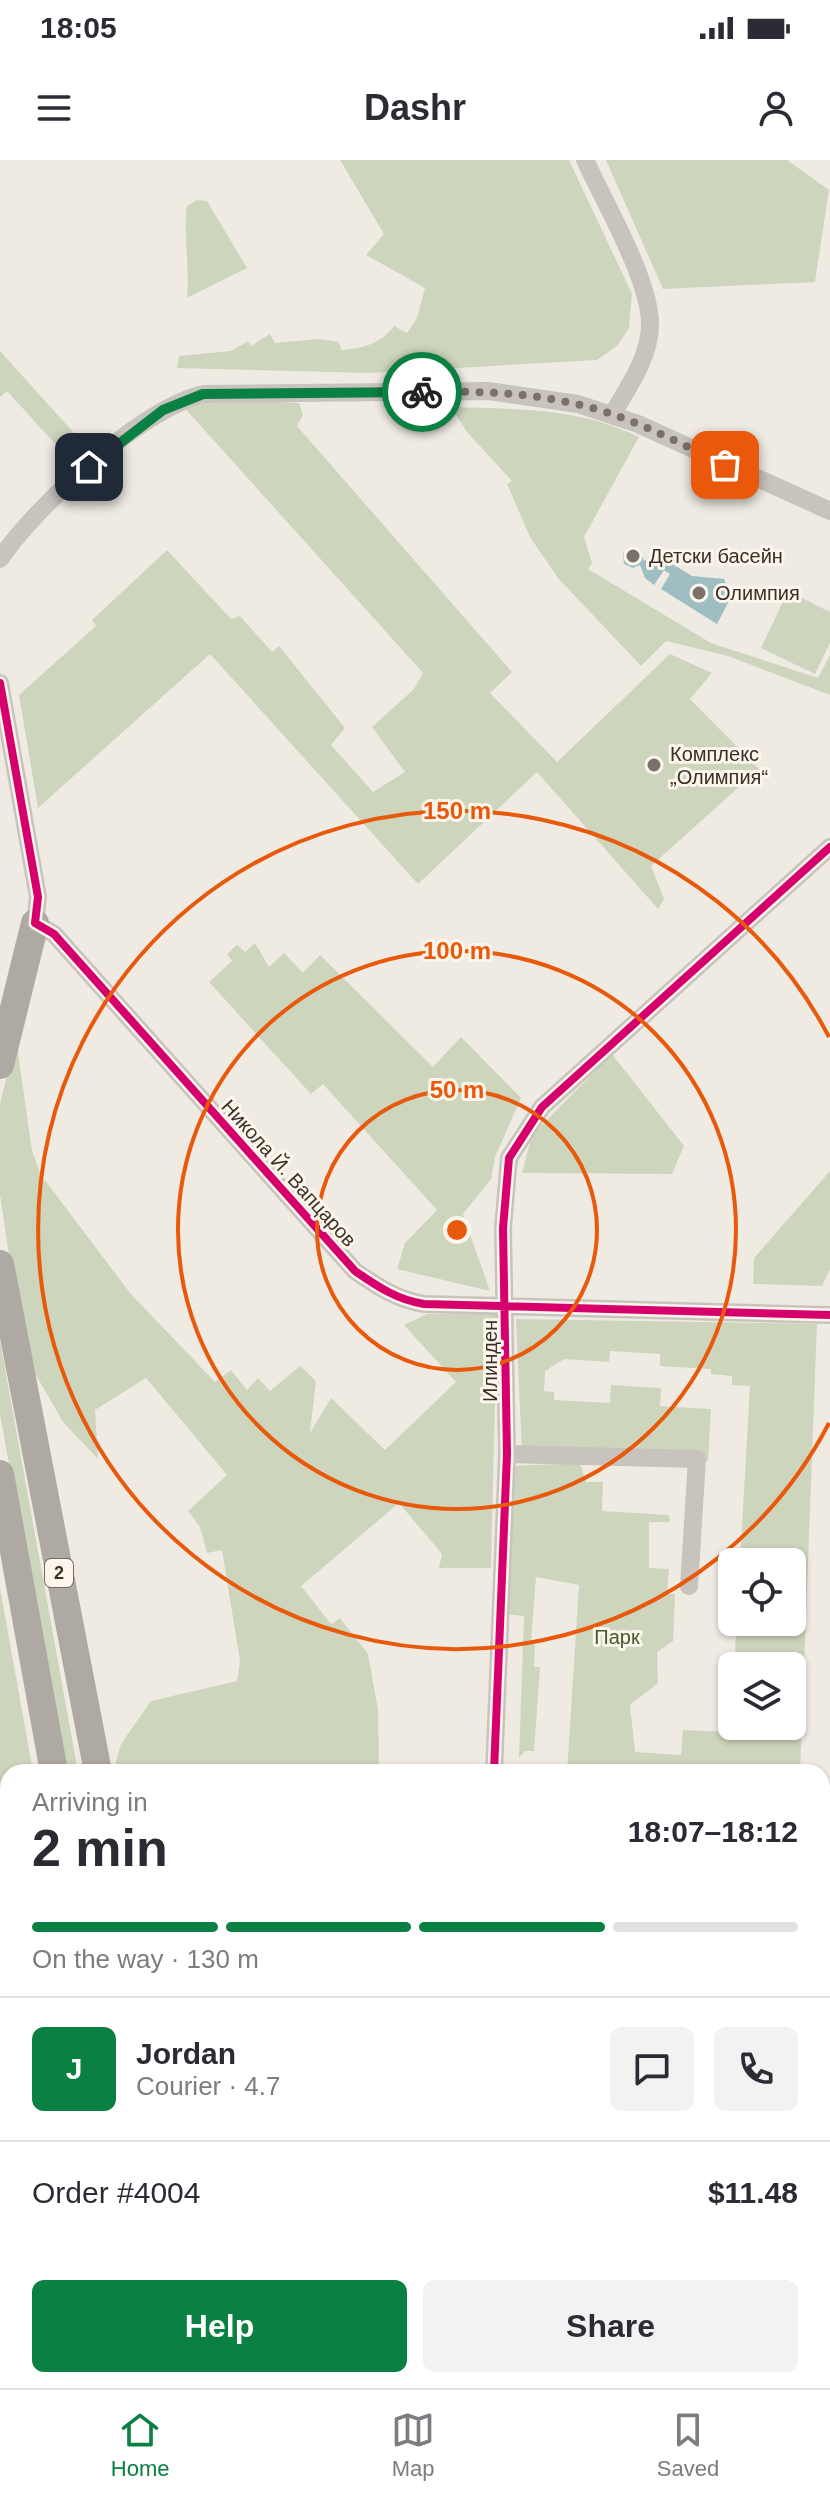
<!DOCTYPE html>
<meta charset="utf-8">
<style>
:root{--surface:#fff;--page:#f2f2f3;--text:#2b2b33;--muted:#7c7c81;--line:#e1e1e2;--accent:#0b8043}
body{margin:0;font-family:Arial,sans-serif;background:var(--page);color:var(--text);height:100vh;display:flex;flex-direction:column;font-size:30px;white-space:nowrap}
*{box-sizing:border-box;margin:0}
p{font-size:26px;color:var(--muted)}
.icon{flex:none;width:44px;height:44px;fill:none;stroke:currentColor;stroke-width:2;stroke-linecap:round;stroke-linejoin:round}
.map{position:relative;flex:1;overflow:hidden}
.details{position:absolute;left:0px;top:1604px;width:830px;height:624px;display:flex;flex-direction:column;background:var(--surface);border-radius:24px 24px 0 0;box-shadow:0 2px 6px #0004}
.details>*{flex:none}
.buttons{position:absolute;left:718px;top:1388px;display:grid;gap:16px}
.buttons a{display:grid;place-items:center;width:88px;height:88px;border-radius:12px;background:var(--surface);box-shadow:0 2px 6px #0004;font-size:40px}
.pin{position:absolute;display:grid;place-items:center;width:68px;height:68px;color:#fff;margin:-34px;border-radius:16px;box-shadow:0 4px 12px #0006}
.courier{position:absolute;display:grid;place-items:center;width:80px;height:80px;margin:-40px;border:6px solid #0b8043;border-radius:50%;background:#fff;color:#222;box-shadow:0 2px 10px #0007}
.overview em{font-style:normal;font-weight:600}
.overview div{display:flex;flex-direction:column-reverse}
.overview{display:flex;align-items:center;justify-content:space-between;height:136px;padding:0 32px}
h1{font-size:52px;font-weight:600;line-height:60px}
.bar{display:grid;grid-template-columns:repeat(4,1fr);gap:12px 8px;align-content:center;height:96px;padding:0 32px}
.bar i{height:10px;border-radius:6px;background:var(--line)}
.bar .current{background:var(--accent)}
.bar p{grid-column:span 4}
.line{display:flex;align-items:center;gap:20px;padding:0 32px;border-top:2px solid var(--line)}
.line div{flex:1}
.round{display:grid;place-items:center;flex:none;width:84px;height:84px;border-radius:12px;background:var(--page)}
.button{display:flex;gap:16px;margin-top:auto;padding:16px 32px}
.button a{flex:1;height:92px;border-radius:12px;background:var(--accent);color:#fff;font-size:32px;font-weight:600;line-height:92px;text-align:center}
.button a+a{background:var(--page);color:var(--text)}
.status{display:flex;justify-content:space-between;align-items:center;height:56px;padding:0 40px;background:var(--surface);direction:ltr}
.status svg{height:22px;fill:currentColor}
header{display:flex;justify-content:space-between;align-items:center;height:104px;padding:0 32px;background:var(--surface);font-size:36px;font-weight:600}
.tab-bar{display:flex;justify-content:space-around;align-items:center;height:112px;border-top:2px solid var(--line);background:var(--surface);font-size:22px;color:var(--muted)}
.tab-bar a{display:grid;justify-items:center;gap:4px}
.tab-bar .current{color:var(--accent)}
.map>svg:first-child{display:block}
.green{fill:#ced5bd}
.water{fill:#9ebec1}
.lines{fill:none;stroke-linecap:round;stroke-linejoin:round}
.minor{stroke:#c8c3bc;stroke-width:18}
.major{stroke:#b7b1ab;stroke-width:24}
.highway{stroke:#aea9a2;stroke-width:28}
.cycleway-casing{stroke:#fbf5eb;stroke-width:13}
.cycleway{stroke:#d6006c;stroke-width:8}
.done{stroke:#79716a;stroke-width:8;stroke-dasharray:0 14.4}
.route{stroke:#0b8043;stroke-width:10}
.ring{fill:none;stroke:#e8590c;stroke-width:4}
.poi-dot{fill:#79716a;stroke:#fbf5eb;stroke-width:3}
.labels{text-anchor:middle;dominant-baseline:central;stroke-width:6;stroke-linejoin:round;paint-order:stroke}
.shield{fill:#fbf5eb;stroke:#746b63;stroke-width:2}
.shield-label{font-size:18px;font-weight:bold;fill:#3a3029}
.poi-label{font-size:20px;fill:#3a3029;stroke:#fbf5eb;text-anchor:start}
.street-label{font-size:20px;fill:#3a3029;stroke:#fbf5eb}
.park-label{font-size:20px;fill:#44592c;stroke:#fbf5eb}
.centre{fill:#e8590c;stroke:#fbf5eb;stroke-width:4}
.ring-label{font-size:24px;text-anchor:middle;font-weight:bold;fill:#e8590c;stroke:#fbf5eb;stroke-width:6;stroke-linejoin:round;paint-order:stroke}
</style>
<div class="status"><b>18:05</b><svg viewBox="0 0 49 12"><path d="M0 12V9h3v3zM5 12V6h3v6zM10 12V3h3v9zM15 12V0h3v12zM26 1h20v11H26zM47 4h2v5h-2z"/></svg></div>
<header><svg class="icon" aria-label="menu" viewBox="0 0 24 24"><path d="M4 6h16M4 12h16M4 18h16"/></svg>Dashr<svg class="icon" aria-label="person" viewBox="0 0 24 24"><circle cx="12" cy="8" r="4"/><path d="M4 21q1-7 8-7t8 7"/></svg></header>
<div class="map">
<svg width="830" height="2228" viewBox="0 0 830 2228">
<rect width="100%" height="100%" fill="#efebe3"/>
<path class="green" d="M 340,0 L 569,0 L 632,134 L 629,168 L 617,186 L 597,200 L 368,213 L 177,208 L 179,196 L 231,191 L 248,181 L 251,186 L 270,174 L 275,183 L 319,179 L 339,182 L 341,190 C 362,189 382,183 394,166 L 407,173 L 417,158 L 425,128 L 366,95 L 384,74 Z
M 606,0 L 787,0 L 829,30 L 815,122 L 663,129 Z
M 197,40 L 207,41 L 247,108 L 187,138 C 190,107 183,77 187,46 Z
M 0,191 L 83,283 L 68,298 L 7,231 L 0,237 Z
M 264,241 L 299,243 L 303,255 L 297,266 L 512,512 L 490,533 L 557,602 L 670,494 L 712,513 L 690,539 L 759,609 L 651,706 L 664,739 L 658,749 L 537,612 L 418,724 L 210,494 L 38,648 L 19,535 L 96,466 L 92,460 L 167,390 L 231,459 L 240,456 L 272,492 L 279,486 L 345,568 L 331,585 L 373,632 L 405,612 L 372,567 L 414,529 L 423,513 L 181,244 Z
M 451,247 C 517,249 578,247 639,277 L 584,377 L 592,403 L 588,409 L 711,483 L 818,518 L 830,495 L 830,535 L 728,496 L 666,481 L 641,506 L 558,418 L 530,377 L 507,324 L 512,321 L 467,272 Z
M 788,431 L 830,452 L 830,483 L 815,514 L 761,488 Z
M 255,783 L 269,807 L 284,793 L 303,813 L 320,795 L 433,907 L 461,877 L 521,938 L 495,997 L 491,1019 L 463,1054 L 490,1131 L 397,1109 L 405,1083 L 437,1050 L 323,924 L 311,934 L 209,822 L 232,801 L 227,794 L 237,785 L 245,792 Z
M 16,879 L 32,991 L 41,1015 L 130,1133 L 215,1222 L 231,1210 L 247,1230 L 258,1218 L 270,1231 L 300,1206 L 316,1221 L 310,1273 L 331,1238 L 385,1290 L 456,1222 L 404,1165 L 427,1154 L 497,1153 L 491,1408 L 439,1408 L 442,1394 L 399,1343 L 301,1426 L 331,1464 L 340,1458 L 368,1494 L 378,1550 L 379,1612 L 113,1612 L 121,1584 L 151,1541 L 237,1521 L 240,1501 L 222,1390 L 207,1393 L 200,1367 L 188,1351 L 227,1315 L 146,1218 L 95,1250 L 98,1299 L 63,1262 L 32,1208 L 14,1128 L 0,1035 L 0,944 Z
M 612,894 L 684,986 L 672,1014 L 522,1013 L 532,975 Z
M 830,1011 L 830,1109 L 822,1126 L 753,1124 L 754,1098 Z
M 516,1159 L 817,1164 L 800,1612 L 567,1612 L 579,1425 L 536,1417 L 531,1483 L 535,1485 L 534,1507 L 540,1507 L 534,1591 L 525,1591 L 519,1598 L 524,1456 L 502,1454 L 507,1306 L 580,1303 L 586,1322 L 603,1322 L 602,1351 L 669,1355 L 670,1362 L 649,1362 L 649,1408 L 669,1409 L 667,1434 L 675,1434 L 673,1481 L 657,1492 L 658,1523 L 630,1545 L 635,1592 L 681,1595 L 683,1570 L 730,1572 L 732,1546 L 732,1566 L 792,1566 L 792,1506 L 734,1506 L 737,1462 L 792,1462 L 792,1402 L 740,1402 L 750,1226 L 732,1225 L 732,1216 L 711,1214 L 711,1209 L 660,1206 L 660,1194 L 610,1191 L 609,1202 L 564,1199 L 545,1211 L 544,1231 L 554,1232 L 554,1240 L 610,1243 L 611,1225 L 661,1228 L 660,1246 L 711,1249 L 708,1301 L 522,1294 Z
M 0,1181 L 78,1612 L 64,1612 L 0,1254 Z
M 0,1428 L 33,1612 L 8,1612 L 6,1915 L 0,1892 Z
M 8,1991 L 8,2056 L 0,2057 L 0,1992 Z
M 61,2220 L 126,2220 L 127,2228 L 62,2228 Z"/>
<path class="water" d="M 633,387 L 641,392 L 644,401 L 656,394 L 692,416 L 724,419 L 731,437 L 717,464 L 661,429 L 670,414 L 664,410 L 654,425 L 645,418 L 640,405 L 633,408 L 624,404 L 623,394 Z"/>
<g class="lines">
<path class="minor" d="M 585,0 C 604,41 651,122 650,165 C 650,197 627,229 612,255
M 0,399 C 37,345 140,250 203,234 L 488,231 L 578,244 L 638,264 L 830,351
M 0,523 L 38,737 L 35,763 L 54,774 L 355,1111 C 377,1126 397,1140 424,1144 L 830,1155
M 507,1294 L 697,1299 L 689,1426
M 494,1612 L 507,1294 L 503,1068 L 509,998 L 542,947 L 830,687
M 822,2175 L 830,2026
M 821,2228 L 821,2220"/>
<path class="major" d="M 822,1865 L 830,1866
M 0,1964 L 8,1963"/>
<path class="highway" d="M 0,905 L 35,763
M 0,1104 L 98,1612
M 0,1314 L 54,1612
M 152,2220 L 153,2228
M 191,2220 L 192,2228"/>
<g class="cycleway-casing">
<path id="cycleway" d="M 0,523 L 38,737 L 35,763 L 54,774 L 355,1111 C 377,1126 397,1140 424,1144 L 830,1155
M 494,1612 L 507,1294 L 503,1068 L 509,998 L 542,947 L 830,687"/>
</g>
<use href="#cycleway" class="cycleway"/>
</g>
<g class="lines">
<path class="done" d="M 422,232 C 473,231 525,232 576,244 C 628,255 677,282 725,305"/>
<path class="route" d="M 89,307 L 163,250 L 203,234 L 422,232"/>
</g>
<g class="ring">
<circle cx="457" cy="1070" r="140"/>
<circle cx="457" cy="1070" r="279"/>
<path d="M829 1263A419 419 0 1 1 829 877"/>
</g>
<g class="poi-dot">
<circle cx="633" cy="396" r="8"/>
<circle cx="699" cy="433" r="8"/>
<circle cx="654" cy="605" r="8"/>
</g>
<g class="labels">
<rect class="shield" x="45" y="1399" width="28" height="28" rx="6"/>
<g class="shield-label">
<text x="59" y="1413">2</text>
</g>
<g class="poi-label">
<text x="649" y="396">Детски басейн</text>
<text x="715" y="433">Олимпия</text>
<text x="670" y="594">Комплекс<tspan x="670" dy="23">„Олимпия“</tspan></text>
</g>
<g class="street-label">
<text transform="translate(289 1013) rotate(48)">Никола Й. Вапцаров</text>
<text transform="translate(490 1201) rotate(-90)">Илинден</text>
</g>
<g class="park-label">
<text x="617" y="1477">Парк</text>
</g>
</g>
<circle cx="457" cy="1070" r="12" class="centre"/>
<g class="ring-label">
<text x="457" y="659">150 m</text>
<text x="457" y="799">100 m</text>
<text x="457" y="938">50 m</text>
</g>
</svg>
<div class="buttons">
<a><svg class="icon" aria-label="locate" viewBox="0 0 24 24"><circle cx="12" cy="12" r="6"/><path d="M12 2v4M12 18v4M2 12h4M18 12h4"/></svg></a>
<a><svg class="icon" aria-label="layers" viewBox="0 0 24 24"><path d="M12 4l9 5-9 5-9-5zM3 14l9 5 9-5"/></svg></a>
</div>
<div class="pin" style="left:725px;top:305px;background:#ea580c"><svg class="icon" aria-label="bag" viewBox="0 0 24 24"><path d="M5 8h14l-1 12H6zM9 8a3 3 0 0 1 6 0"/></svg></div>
<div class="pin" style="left:89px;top:307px;background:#1f2937"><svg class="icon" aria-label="home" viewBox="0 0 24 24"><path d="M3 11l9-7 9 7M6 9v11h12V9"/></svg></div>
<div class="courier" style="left:422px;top:232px"><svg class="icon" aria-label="bike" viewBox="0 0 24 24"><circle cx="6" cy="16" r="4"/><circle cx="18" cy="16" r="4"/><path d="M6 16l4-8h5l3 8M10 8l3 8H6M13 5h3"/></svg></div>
<section class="details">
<div class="overview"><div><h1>2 min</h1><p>Arriving in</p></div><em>18:07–18:12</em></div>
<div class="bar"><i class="current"></i><i class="current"></i><i class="current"></i><i></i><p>On the way · 130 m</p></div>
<div class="line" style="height:144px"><b class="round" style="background:var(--accent);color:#fff">J</b><div><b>Jordan</b><p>Courier · 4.7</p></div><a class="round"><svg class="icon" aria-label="chat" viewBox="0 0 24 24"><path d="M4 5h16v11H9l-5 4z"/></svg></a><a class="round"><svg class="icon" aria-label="phone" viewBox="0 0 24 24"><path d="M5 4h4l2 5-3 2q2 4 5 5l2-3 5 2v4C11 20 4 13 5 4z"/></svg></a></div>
<div class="line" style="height:104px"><div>Order #4004</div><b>$11.48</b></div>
<div class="button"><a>Help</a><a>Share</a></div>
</section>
</div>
<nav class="tab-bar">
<a class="current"><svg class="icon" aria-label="home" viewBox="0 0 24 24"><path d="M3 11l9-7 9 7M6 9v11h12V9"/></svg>Home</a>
<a><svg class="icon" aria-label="map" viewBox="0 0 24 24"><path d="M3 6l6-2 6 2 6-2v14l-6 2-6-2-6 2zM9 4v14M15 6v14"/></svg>Map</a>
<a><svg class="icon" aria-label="saved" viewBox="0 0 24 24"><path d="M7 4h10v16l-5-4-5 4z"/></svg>Saved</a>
</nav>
